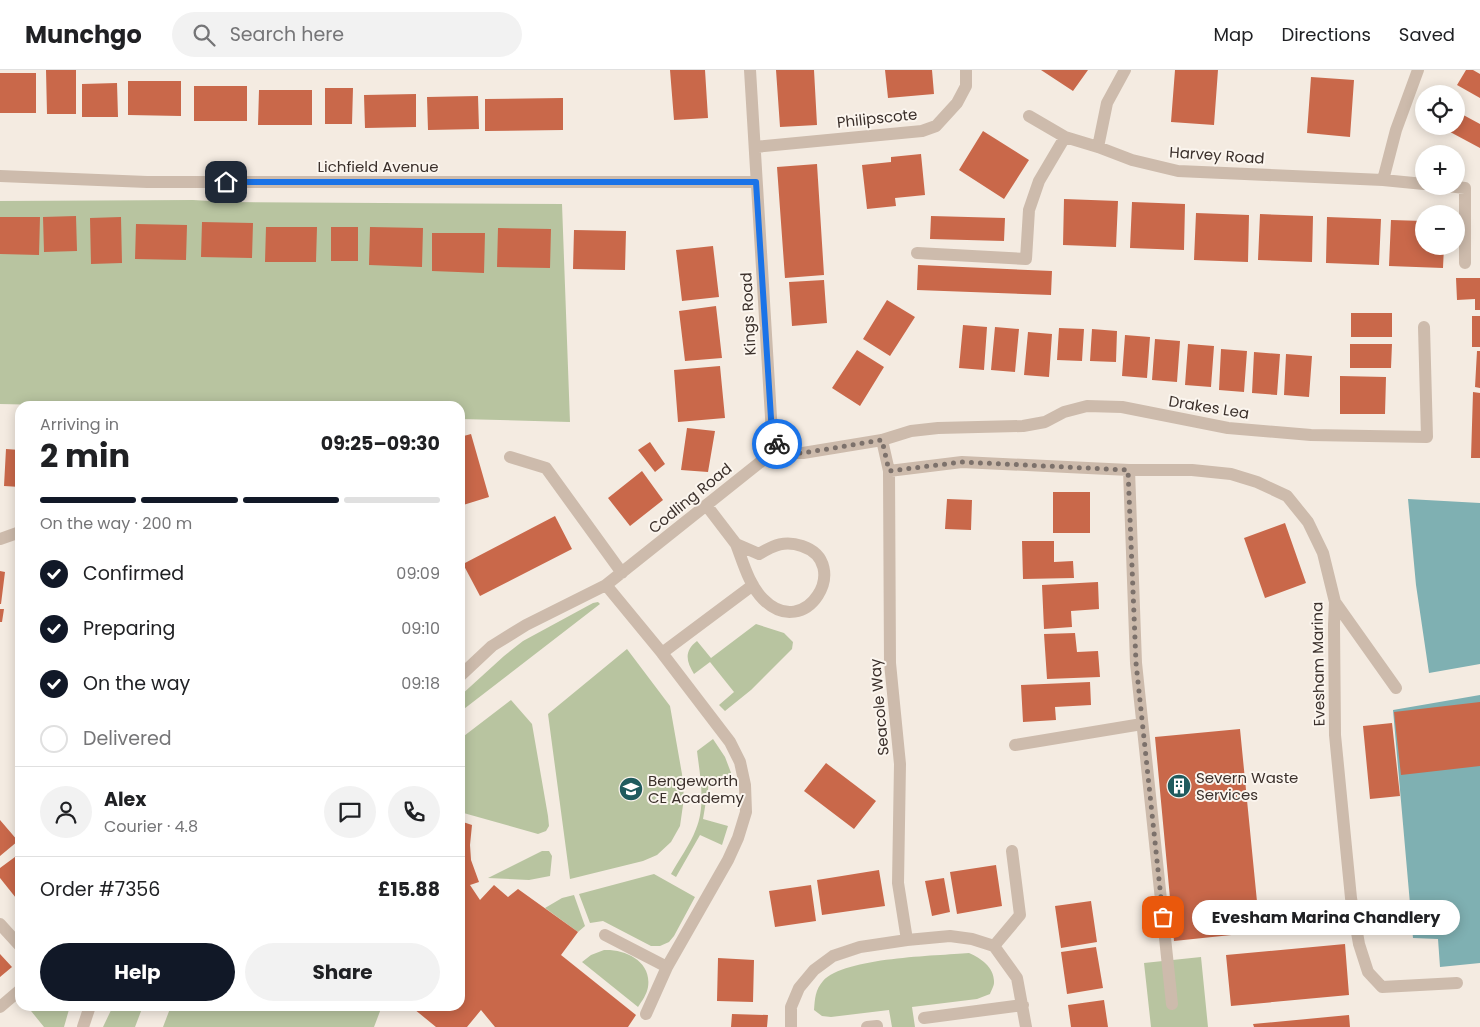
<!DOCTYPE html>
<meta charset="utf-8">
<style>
:root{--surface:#fff;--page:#f2f2f2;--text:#202124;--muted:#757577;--line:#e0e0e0;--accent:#111827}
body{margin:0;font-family:Poppins,sans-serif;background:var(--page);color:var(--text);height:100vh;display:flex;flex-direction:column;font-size:19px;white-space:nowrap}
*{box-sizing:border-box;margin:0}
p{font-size:16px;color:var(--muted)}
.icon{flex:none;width:28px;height:28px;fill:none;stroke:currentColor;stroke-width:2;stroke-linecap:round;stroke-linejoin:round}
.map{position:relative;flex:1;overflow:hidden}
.side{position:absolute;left:15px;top:331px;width:450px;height:610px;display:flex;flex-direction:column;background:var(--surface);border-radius:15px;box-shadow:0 2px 12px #0003}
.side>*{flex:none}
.buttons{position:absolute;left:1415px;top:15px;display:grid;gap:10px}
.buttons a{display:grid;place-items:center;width:50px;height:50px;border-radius:50%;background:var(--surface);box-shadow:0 2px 12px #0003;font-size:25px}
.pin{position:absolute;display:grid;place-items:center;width:42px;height:42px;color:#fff;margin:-21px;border-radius:10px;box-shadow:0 2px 8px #0006}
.courier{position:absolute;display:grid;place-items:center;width:50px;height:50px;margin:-25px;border:4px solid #1a73e8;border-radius:50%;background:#fff;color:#222;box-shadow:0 1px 6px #0007}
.bubble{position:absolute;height:35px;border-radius:18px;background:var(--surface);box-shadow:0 2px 12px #0003;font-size:16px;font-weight:700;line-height:35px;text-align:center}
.head em{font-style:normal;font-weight:700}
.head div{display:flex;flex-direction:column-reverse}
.head{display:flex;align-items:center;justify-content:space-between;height:85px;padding:0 25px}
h1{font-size:32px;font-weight:700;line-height:38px}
.bar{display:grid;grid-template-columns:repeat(4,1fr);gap:8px 5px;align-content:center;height:60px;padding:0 25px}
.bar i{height:6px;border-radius:4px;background:var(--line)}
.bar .selected{background:var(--accent)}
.bar p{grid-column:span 4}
.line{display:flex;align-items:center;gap:12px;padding:0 25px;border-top:1px solid var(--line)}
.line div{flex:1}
.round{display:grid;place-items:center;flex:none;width:52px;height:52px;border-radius:26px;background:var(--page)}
ol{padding:0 25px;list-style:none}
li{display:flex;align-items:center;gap:15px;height:55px}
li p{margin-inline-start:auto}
li .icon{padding:5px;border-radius:50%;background:var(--accent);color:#fff;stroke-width:4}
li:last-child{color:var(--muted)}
li i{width:28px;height:28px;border:2px solid var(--line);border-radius:50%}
.button{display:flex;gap:10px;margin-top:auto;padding:10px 25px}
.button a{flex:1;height:58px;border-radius:30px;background:var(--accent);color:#fff;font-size:20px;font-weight:700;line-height:58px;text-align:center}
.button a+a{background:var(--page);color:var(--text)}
header{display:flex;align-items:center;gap:30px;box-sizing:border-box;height:70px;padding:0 25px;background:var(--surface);border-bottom:1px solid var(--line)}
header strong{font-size:24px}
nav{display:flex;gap:28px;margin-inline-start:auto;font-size:18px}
.search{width:350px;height:45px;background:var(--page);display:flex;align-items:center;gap:12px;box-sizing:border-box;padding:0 18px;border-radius:28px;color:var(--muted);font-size:19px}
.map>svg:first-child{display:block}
.green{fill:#b8c4a0}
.water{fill:#7fb0b2}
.building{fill:#c9684a}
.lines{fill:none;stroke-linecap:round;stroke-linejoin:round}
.minor{stroke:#cdbbac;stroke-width:12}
.done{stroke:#7c716b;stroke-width:5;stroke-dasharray:0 9}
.route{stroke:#1a73e8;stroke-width:6}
.labels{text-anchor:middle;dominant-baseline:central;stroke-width:4;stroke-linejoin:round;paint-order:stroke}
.street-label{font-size:15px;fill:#3b302b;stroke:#fbf5ee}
.poi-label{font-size:15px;fill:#3b302b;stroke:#fbf5ee;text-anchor:start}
</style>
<header>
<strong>Munchgo</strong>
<div class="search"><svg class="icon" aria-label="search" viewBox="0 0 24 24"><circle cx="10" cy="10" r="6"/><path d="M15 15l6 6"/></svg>Search here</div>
<nav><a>Map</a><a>Directions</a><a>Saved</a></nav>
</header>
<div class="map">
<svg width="1480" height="957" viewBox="0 0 1480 957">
<rect width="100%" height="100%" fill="#f4ebe1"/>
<path class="green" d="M 193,130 L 228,132 L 562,134 L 570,352 L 460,349 L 460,336 L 93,336 L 0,334 L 0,131 Z
M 598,532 L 600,534 L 460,642 L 460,626 L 504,586 L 523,571 L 593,533 Z
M 756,554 L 784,563 L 793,572 L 792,579 L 751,620 L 725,641 L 719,635 L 734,622 L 710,592 L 694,604 C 686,591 684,581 697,571 L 711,588 Z
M 627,579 L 670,636 L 682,704 L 684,728 L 680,756 L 671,772 L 657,785 L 643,791 L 570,809 L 548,644 Z
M 511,630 L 532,654 L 548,746 L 549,756 L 546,761 L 538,764 L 460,742 L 460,669 Z
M 713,669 L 725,687 L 733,708 L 709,713 L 703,749 L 728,756 L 722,775 L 700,765 L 676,807 L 671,804 C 679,789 690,775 696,759 C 706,735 700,706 697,681 Z
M 542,781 L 549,781 L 552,786 L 550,806 L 529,810 L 488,808 Z
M 654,804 L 695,827 L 674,866 L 669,872 L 660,876 L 651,876 L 603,851 L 590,853 L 579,824 Z
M 574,825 L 585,856 L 578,862 L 545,838 L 562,828 Z
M 604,880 C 625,879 652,891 648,917 C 647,924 642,931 638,937 L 582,892 L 591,885 Z
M 969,883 C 981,888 995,898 994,913 C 994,916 991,921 990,924 L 977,929 L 912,937 L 915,957 L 892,957 L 889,940 L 831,947 L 822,946 L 814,940 C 815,929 815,920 823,911 C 845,887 936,886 969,883 Z
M 1201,887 L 1208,957 L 1151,957 L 1144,893 Z
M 27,936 L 70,936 L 64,957 L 44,957 Z
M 113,936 L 143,936 L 135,957 L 103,957 Z
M 171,936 L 382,936 L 374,957 L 163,957 Z"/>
<path class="water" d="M 1408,429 L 1480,433 L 1480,594 L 1429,603 L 1416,515 Z
M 1480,625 L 1480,893 L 1440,897 L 1438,869 L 1413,868 L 1393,640 Z"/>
<path class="building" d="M 46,0 L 76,0 L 76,44 L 47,44 Z
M 670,0 L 705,0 L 708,48 L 674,50 Z
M 776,0 L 814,0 L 817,55 L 780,57 Z
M 885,0 L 932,0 L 934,24 L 888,28 Z
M 1041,0 L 1088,0 L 1073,21 Z
M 1175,0 L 1218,0 L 1214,55 L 1171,52 Z
M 1466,0 L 1473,0 L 1480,4 L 1480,28 L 1457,15 Z
M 0,3 L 36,3 L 36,43 L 0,43 Z
M 1311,7 L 1354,10 L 1350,67 L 1307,63 Z
M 128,11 L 181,11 L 181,46 L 128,45 Z
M 117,13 L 118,47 L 82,47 L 82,14 Z
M 194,16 L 247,16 L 247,51 L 194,51 Z
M 325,18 L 353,18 L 352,54 L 325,54 Z
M 259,20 L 312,20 L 312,55 L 258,55 Z
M 416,24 L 416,57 L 365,58 L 364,25 Z
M 478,26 L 479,59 L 428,60 L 427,27 Z
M 563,28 L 563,60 L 485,61 L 485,29 Z
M 1456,41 L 1480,54 L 1480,78 L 1439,56 L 1456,56 Z
M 983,61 L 1029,90 L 1004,129 L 959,100 Z
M 921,84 L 925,125 L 895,128 L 896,136 L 867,139 L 862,95 L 891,92 L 891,87 Z
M 817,94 L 824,205 L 785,208 L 777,97 Z
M 1064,129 L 1118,131 L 1116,177 L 1063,175 Z
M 1132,132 L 1185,134 L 1184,180 L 1130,178 Z
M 1196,143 L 1249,145 L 1248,192 L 1194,190 Z
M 1260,144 L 1313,146 L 1312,192 L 1258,190 Z
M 76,146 L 77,181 L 44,182 L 43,147 Z
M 931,146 L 1005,148 L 1004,171 L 930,169 Z
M 0,147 L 40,147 L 39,185 L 0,184 Z
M 121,147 L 122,193 L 91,194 L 90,148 Z
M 1327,147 L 1381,149 L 1379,195 L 1326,193 Z
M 1391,150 L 1424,151 L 1424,176 L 1444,176 L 1443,198 L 1389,196 Z
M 202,152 L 253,153 L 252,188 L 201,187 Z
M 136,154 L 187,155 L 186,190 L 135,189 Z
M 266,157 L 317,157 L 316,192 L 265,192 Z
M 331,157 L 358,157 L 358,191 L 331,191 Z
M 370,157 L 423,158 L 422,197 L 369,195 Z
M 498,158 L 551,159 L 550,198 L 497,197 Z
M 574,160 L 626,161 L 625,200 L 573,199 Z
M 432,163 L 485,163 L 484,203 L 432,201 Z
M 713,176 L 719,227 L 682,231 L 676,180 Z
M 918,195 L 1052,201 L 1051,225 L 917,220 Z
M 1456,208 L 1480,208 L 1480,240 L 1475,240 L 1475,229 L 1457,230 Z
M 824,210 L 827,253 L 792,256 L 789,212 Z
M 887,230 L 915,247 L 890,286 L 863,269 Z
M 716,236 L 722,288 L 685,291 L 679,241 Z
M 1351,243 L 1392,243 L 1392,267 L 1351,267 Z
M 1472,246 L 1480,246 L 1480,277 L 1472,277 Z
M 963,255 L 987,257 L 984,300 L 959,298 Z
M 995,257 L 1019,259 L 1015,302 L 991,300 Z
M 1059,258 L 1084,259 L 1082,291 L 1057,290 Z
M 1092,259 L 1117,261 L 1116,292 L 1090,291 Z
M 1028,262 L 1052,264 L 1049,307 L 1024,305 Z
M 1125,265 L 1150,267 L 1147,308 L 1122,306 Z
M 1155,269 L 1180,271 L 1177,312 L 1152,310 Z
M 1188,274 L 1214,276 L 1211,317 L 1185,315 Z
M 1350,274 L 1392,274 L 1391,298 L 1350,298 Z
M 1221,279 L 1247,281 L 1244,322 L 1219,320 Z
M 857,280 L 884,297 L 860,336 L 832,318 Z
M 1477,281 L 1480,281 L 1480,318 L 1475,317 Z
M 1254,282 L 1280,284 L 1277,325 L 1252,323 Z
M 1286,284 L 1312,286 L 1309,327 L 1284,325 Z
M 720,296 L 725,348 L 678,352 L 674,300 Z
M 1340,306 L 1386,307 L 1385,344 L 1340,344 Z
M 1473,322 L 1480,323 L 1480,388 L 1471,388 Z
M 687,358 L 715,361 L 708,402 L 681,400 Z
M 471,364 L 489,427 L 460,436 L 460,367 Z
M 650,372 L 665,394 L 655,402 L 638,380 Z
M 6,379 L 20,380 L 20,417 L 4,416 Z
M 642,401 L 663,430 L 630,456 L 608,428 Z
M 1053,422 L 1090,422 L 1090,463 L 1053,463 Z
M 947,429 L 972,430 L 971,460 L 945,459 Z
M 555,446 L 572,479 L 480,526 L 463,494 Z
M 1285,453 L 1306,513 L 1265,528 L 1244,468 Z
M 1022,471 L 1054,471 L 1054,492 L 1073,491 L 1074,508 L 1023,509 Z
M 0,501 L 5,502 L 1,534 L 0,534 Z
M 1098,512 L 1099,539 L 1071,541 L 1072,557 L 1044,559 L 1042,515 Z
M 0,539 L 4,539 L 2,552 L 0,552 Z
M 1075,563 L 1077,582 L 1098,581 L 1100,607 L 1047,609 L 1044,564 Z
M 1090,612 L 1091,635 L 1055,637 L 1056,650 L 1023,652 L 1021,615 Z
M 1480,632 L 1480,696 L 1401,705 L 1394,642 Z
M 1392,653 L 1400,726 L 1370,729 L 1363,656 Z
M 1240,659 L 1260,862 L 1174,871 L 1155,667 Z
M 826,693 L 876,731 L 854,759 L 804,721 Z
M 0,750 L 18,771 L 0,786 Z
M 460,751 L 472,755 L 470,775 L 471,790 L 479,812 L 470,815 L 480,830 L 494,815 L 508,827 L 518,819 L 578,862 L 561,885 L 636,945 L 628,957 L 495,957 L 481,940 L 467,957 L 436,957 L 414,939 L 417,936 L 460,936 Z
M 19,784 L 20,785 L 20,833 L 0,808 L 0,798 Z
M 996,795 L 1002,836 L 957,844 L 950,802 Z
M 879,800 L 885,836 L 822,845 L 817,810 Z
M 944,808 L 950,842 L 932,846 L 925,811 Z
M 811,815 L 816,851 L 775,857 L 769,821 Z
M 1091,831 L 1097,872 L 1061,878 L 1055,836 Z
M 1345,874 L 1349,925 L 1231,936 L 1226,885 Z
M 1096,877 L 1103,918 L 1067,924 L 1061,882 Z
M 0,884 L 12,897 L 0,907 Z
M 718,888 L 754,890 L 753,932 L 717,931 Z
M 1104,930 L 1108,957 L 1071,957 L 1068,935 Z
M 732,944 L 768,945 L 767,957 L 731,957 Z
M 1349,945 L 1350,957 L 1254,957 L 1253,954 Z"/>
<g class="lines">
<path class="minor" d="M 750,0 L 772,364 L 778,378 L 789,383 L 803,383 L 882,370 L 911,361 L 938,358 L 1023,356 L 1045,352 L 1064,342 L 1087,336 L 1122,337 L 1228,358 L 1311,365 L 1427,367 L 1424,257
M 1029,46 L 1065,67 L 1098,77 L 1132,90 L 1178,101 L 1383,110 L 1424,114
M 755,77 L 922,61 L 936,56 L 957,33 L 966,16 L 966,0
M 1098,77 L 1107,33 L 1125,0
M 0,106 L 147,112 L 756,112
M 1383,110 L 1396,60 L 1418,0
M 1447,116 L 1465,118 L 1465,193
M 917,183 L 1026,189 L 1029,140 L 1039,111 L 1065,67
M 882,370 L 889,401 L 890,593 L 900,694 L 898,813 L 907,870
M 510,387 L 546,398 L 622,503
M 1129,400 L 1136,593 L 1172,934
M 889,401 L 962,392 L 1129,400 L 1192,400 L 1231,404 L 1257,412 L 1287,426 L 1308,452 L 1323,483 L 1335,532 L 1334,555 L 1335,665 L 1351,828 L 1359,874 L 1368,902 L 1382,917 L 1457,913
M 707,436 L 736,474 L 759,484 C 774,475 785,470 802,476 C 853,493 806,573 763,529 C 749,515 743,492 736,474
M 0,469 L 20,462
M 606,515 L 662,583
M 1335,532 L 1396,618
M 460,606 L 492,576 L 526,555 L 606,515 L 778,378
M 1015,675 L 1142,654
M 0,854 L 20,876
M 605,865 L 667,897
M 994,876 L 1020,845 L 1012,781
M 0,937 L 20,920
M 646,944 L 667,897 L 728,790 L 738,768 L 746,742 L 745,715 L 740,692 L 730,672 L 662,583 L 753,515
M 924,948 L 1023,935
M 83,957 L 90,936
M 791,957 L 791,937 L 799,918 L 814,900 L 833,886 L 860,877 L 907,870 L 950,866 L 972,869 L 994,876 L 1017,908 L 1026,957
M 867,957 L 877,956"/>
</g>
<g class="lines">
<path class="done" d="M 777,374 L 778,378 L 789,383 L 803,383 L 882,370 L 889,401 L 962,392 L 1128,400 L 1136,593 L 1163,847"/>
<path class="route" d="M 226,112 L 756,112 L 772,364 L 777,374"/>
</g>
<defs>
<g id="building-disc" transform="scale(1.25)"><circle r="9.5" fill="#1f5b5e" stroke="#fbf5ee"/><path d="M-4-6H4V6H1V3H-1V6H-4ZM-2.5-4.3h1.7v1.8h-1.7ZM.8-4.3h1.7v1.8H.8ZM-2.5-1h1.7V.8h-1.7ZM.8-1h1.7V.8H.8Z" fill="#fff"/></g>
<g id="school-disc" transform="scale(1.25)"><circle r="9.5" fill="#1f5b5e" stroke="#fbf5ee"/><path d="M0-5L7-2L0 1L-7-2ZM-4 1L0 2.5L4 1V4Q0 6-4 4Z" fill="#fff"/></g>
</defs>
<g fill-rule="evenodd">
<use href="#building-disc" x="1179" y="716"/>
<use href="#school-disc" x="631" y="719"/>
</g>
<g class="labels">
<g class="street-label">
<text transform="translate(877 48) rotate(-6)">Philipscote</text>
<text transform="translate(1217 85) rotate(4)">Harvey Road</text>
<text x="378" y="96">Lichfield Avenue</text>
<text transform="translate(748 244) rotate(-93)">Kings Road</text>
<text transform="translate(1209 337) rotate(9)">Drakes Lea</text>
<text transform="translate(690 428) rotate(-39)">Codling Road</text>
<text transform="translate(1318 594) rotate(-91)">Evesham Marina</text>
<text transform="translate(879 637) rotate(-95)">Seacole Way</text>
</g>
<g class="poi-label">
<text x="1196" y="707">Severn Waste<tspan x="1196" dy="17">Services</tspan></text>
<text x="648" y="710">Bengeworth<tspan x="648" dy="17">CE Academy</tspan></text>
</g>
</g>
</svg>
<div class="buttons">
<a><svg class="icon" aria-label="locate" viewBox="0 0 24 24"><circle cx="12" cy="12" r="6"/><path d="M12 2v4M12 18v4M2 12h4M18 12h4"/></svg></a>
<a>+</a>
<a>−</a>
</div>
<div class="pin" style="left:1163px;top:847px;background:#ea580c"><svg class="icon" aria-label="bag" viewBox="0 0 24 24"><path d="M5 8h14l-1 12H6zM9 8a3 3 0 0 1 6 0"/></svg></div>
<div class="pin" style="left:226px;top:112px;background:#1f2937"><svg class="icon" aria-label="home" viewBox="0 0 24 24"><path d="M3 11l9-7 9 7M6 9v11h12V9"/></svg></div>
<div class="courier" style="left:777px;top:374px"><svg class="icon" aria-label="bike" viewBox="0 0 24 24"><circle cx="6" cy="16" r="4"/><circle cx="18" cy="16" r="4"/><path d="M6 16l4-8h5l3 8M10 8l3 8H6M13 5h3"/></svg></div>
<div class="bubble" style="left:1192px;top:830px;width:268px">Evesham Marina Chandlery</div>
<section class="side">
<div class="head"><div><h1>2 min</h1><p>Arriving in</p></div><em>09:25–09:30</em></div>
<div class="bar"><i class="selected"></i><i class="selected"></i><i class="selected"></i><i></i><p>On the way · 200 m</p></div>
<ol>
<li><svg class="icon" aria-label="check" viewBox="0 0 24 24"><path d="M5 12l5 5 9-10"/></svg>Confirmed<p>09:09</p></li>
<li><svg class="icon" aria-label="check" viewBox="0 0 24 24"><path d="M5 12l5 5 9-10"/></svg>Preparing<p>09:10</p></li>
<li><svg class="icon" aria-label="check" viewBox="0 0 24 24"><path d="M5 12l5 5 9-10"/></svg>On the way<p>09:18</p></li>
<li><i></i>Delivered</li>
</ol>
<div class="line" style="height:90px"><a class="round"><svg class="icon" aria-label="person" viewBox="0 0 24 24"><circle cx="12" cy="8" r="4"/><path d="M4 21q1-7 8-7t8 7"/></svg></a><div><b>Alex</b><p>Courier · 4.8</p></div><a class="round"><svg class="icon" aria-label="chat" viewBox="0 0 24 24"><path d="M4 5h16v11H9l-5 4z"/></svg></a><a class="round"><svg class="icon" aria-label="phone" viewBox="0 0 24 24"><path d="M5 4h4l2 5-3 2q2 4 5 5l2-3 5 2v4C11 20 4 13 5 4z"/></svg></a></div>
<div class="line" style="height:65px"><div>Order #7356</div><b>£15.88</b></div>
<div class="button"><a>Help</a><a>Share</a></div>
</section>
</div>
